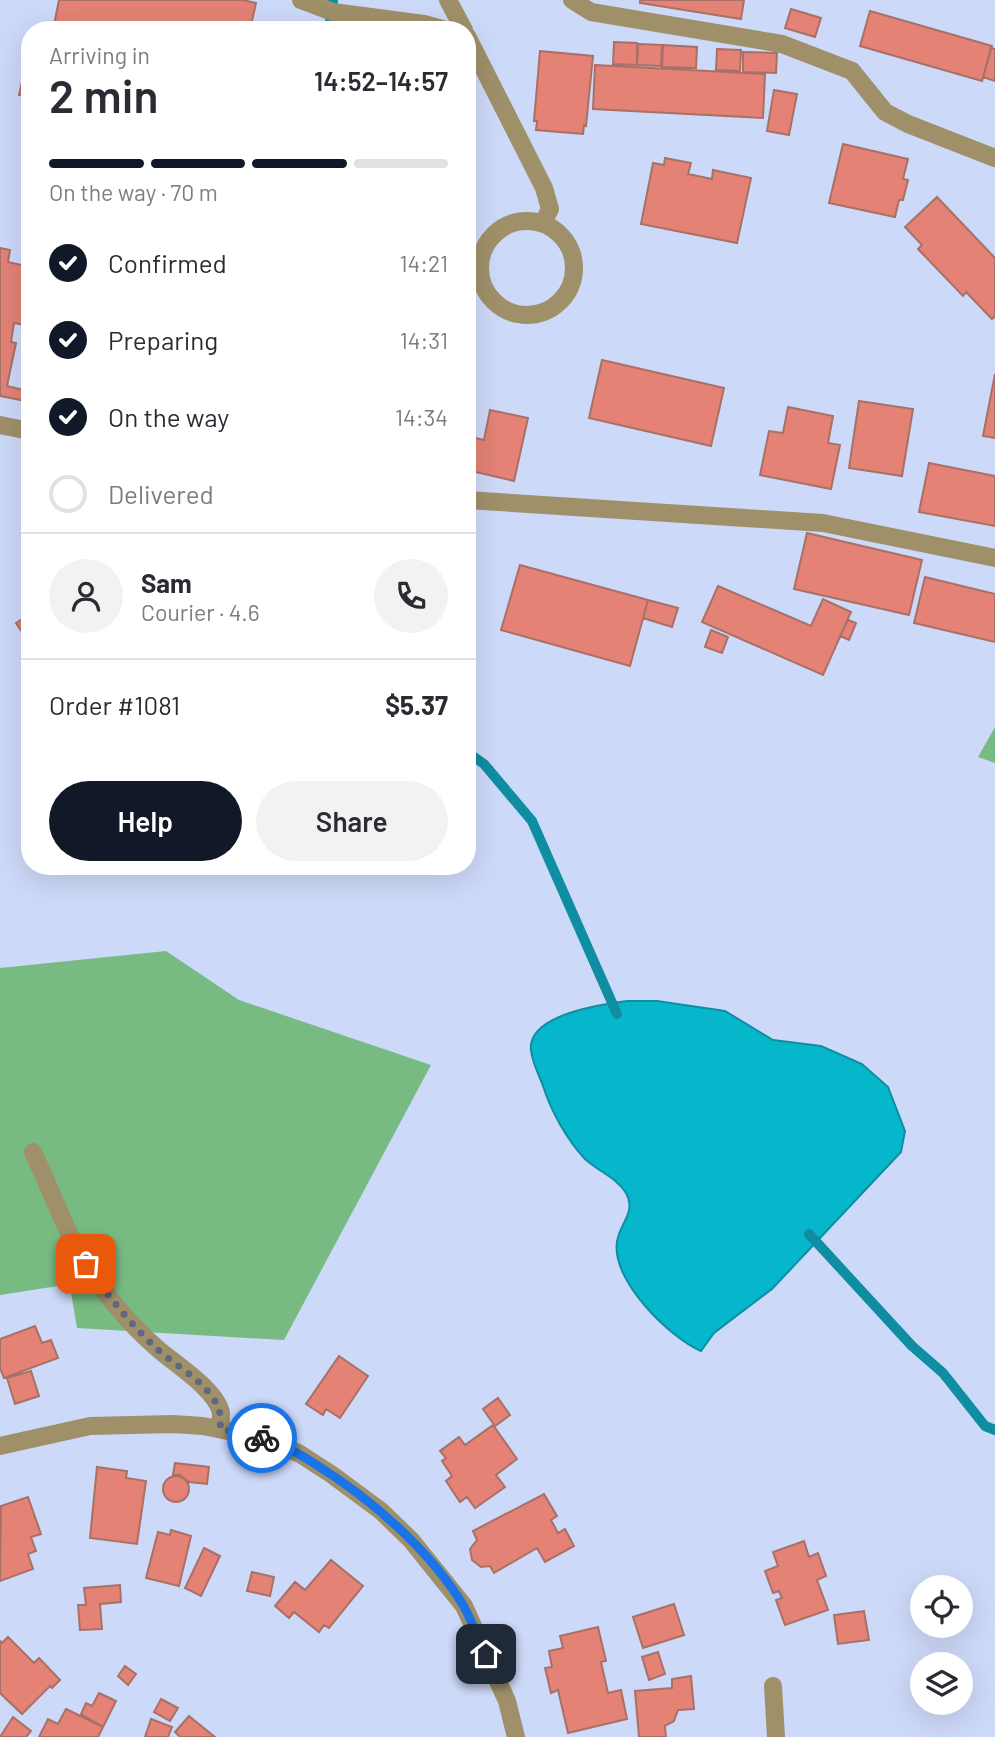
<!DOCTYPE html>
<meta charset="utf-8">
<style>
:root{--surface:#fff;--page:#f2f2f3;--text:#2b2b33;--muted:#7c7c81;--line:#e1e1e2;--accent:#111827}
body{margin:0;font-family:Barlow,sans-serif;background:var(--page);color:var(--text);height:100vh;display:flex;flex-direction:column;font-size:26px;white-space:nowrap}
*{box-sizing:border-box;margin:0}
p{font-size:23px;color:var(--muted)}
.icon{flex:none;width:38px;height:38px;fill:none;stroke:currentColor;stroke-width:2;stroke-linecap:round;stroke-linejoin:round}
.map{position:relative;flex:1;overflow:hidden}
.side{position:absolute;left:21px;top:21px;width:455px;height:854px;display:flex;flex-direction:column;background:var(--surface);border-radius:28px;box-shadow:0 7px 28px #0002}
.side>*{flex:none}
.buttons{position:absolute;left:910px;top:1575px;display:grid;gap:14px}
.buttons a{display:grid;place-items:center;width:63px;height:63px;border-radius:50%;background:var(--surface);box-shadow:0 7px 28px #0002;font-size:35px}
.pin{position:absolute;display:grid;place-items:center;width:60px;height:60px;color:#fff;margin:-30px;border-radius:14px;box-shadow:0 4px 10px #0006}
.courier{position:absolute;display:grid;place-items:center;width:70px;height:70px;margin:-35px;border:5px solid #1a73e8;border-radius:50%;background:#fff;color:#222;box-shadow:0 2px 9px #0007}
.summary em{font-style:normal;font-weight:600}
.summary div{display:flex;flex-direction:column-reverse}
.summary{display:flex;align-items:center;justify-content:space-between;height:119px;padding:0 28px}
h1{font-size:46px;font-weight:600;line-height:52px}
.bar{display:grid;grid-template-columns:repeat(4,1fr);gap:10px 7px;align-content:center;height:84px;padding:0 28px}
.bar i{height:9px;border-radius:5px;background:var(--line)}
.bar .on{background:var(--accent)}
.bar p{grid-column:span 4}
.line{display:flex;align-items:center;gap:18px;padding:0 28px;border-top:2px solid var(--line)}
.line div{flex:1}
.round{display:grid;place-items:center;flex:none;width:74px;height:74px;border-radius:37px;background:var(--page)}
ol{padding:0 28px;list-style:none}
li{display:flex;align-items:center;gap:21px;height:77px}
li p{margin-inline-start:auto}
li .icon{padding:7px;border-radius:50%;background:var(--accent);color:#fff;stroke-width:4}
li:last-child{color:var(--muted)}
li i{width:38px;height:38px;border:4px solid var(--line);border-radius:50%}
.button{display:flex;gap:14px;margin-top:auto;padding:14px 28px}
.button a{flex:1;height:80px;border-radius:42px;background:var(--accent);color:#fff;font-size:28px;font-weight:600;line-height:80px;text-align:center}
.button a+a{background:var(--page);color:var(--text)}
.map>svg:first-child{display:block}
.green{fill:#77bb83}
.water{fill:#06b7cb;stroke:#0f8da1;stroke-width:2}
.lines{fill:none;stroke-linecap:round;stroke-linejoin:round}
.stream{stroke:#0f8da1;stroke-width:10}
.building{fill:#e38275;stroke:#a97067;stroke-width:2}
.service{stroke:#9f906a;stroke-width:18}
.minor{stroke:#9f906a;stroke-width:18}
.done{stroke:#5f6880;stroke-width:7;stroke-dasharray:0 12.6}
.route{stroke:#1a73e8;stroke-width:9}
</style>
<div class="map">
<svg width="995" height="1737" viewBox="0 0 995 1737">
<rect width="100%" height="100%" fill="#cdd9f8"/>
<path class="green" d="M 995,727 L 995,763 L 978,757 Z
M 166,951 L 239,1000 L 431,1065 L 284,1340 L 77,1328 L 70,1287 L 58,1286 L 0,1295 L 0,968 Z"/>
<path class="water" d="M 627,1001 L 657,1001 L 725,1011 L 773,1040 L 821,1046 L 862,1064 L 888,1087 L 905,1131 L 901,1152 L 772,1289 L 714,1333 L 701,1351 C 669,1337 611,1280 617,1242 C 619,1224 637,1212 626,1193 C 617,1178 598,1171 585,1159 C 567,1140 551,1111 543,1086 C 539,1075 532,1062 531,1050 C 527,1015 602,1004 627,1001 Z"/>
<g class="lines">
<path class="stream" d="M 329,30 L 333,0
M 467,752 L 484,764 L 532,821 L 617,1014
M 809,1234 L 912,1346 L 943,1373 L 985,1426 L 995,1430"/>
</g>
<path class="building" d="M 59,0 L 243,0 L 256,3 L 250,30 L 53,30 Z
M 640,0 L 744,0 L 741,19 L 640,3 Z
M 791,9 L 821,18 L 815,37 L 785,28 Z
M 870,11 L 992,46 L 982,81 L 860,46 Z
M 614,42 L 637,43 L 637,65 L 613,64 Z
M 638,44 L 662,45 L 661,66 L 637,65 Z
M 663,45 L 697,47 L 696,68 L 662,67 Z
M 30,48 L 30,97 L 19,95 Z
M 991,48 L 995,49 L 995,81 L 983,77 Z
M 717,49 L 741,50 L 740,71 L 716,70 Z
M 540,51 L 593,56 L 586,126 L 584,125 L 583,134 L 536,130 L 537,121 L 534,121 Z
M 743,52 L 777,53 L 776,73 L 743,72 Z
M 595,65 L 765,74 L 763,118 L 593,109 Z
M 774,90 L 797,94 L 789,135 L 767,131 Z
M 843,144 L 908,159 L 903,179 L 908,180 L 903,200 L 899,200 L 895,217 L 829,203 Z
M 665,158 L 691,163 L 688,174 L 712,179 L 713,170 L 751,178 L 737,243 L 641,224 L 653,163 L 664,165 Z
M 937,197 L 995,258 L 995,316 L 992,319 L 966,292 L 963,296 L 918,249 L 922,245 L 905,227 Z
M 0,248 L 10,250 L 8,262 L 30,267 L 30,326 L 14,323 L 11,342 L 16,343 L 7,386 L 28,391 L 26,401 L 0,396 Z
M 602,360 L 724,388 L 711,446 L 589,418 Z
M 995,374 L 995,438 L 983,436 Z
M 859,401 L 913,409 L 902,476 L 849,468 Z
M 788,407 L 833,416 L 828,443 L 840,445 L 831,489 L 760,475 L 769,431 L 783,433 Z
M 490,410 L 528,418 L 514,481 L 467,470 L 467,436 L 484,440 Z
M 929,463 L 995,476 L 995,526 L 919,512 Z
M 807,533 L 922,560 L 909,615 L 794,589 Z
M 520,565 L 648,600 L 630,666 L 501,630 Z
M 925,577 L 995,594 L 995,642 L 914,623 Z
M 718,586 L 811,626 L 823,599 L 851,612 L 823,675 L 702,622 Z
M 648,600 L 678,608 L 672,627 L 643,618 Z
M 30,614 L 30,644 L 16,623 Z
M 848,620 L 856,623 L 849,640 L 840,636 Z
M 711,630 L 728,637 L 722,653 L 705,647 Z
M 35,1326 L 42,1343 L 51,1340 L 58,1358 L 4,1378 L 0,1368 L 0,1339 Z
M 339,1356 L 368,1376 L 340,1418 L 326,1409 L 323,1415 L 306,1404 Z
M 31,1371 L 39,1396 L 15,1404 L 7,1378 Z
M 498,1398 L 510,1415 L 495,1426 L 483,1409 Z
M 493,1425 L 517,1459 L 496,1475 L 505,1487 L 475,1508 L 467,1497 L 460,1502 L 446,1481 L 452,1476 L 442,1461 L 446,1458 L 440,1451 L 459,1437 L 465,1445 Z
M 175,1463 L 209,1467 L 207,1484 L 189,1482 L 180,1475 L 173,1475 Z
M 97,1467 L 127,1471 L 126,1478 L 146,1481 L 137,1544 L 90,1538 Z
M163 1489a13 13 0 1 1 26 0a13 13 0 1 1-26 0Z
M 544,1494 L 557,1516 L 551,1520 L 558,1533 L 565,1529 L 574,1546 L 545,1562 L 537,1548 L 494,1573 L 490,1566 L 481,1567 L 472,1560 L 470,1549 L 477,1540 L 473,1531 Z
M 28,1497 L 41,1534 L 31,1537 L 36,1551 L 28,1554 L 33,1569 L 0,1581 L 1,1506 Z
M 171,1530 L 191,1536 L 179,1586 L 146,1578 L 158,1532 L 170,1535 Z
M 804,1541 L 809,1557 L 818,1553 L 826,1576 L 817,1580 L 828,1610 L 785,1625 L 776,1600 L 782,1598 L 779,1591 L 773,1593 L 765,1571 L 778,1566 L 773,1552 Z
M 204,1548 L 220,1556 L 201,1596 L 185,1588 Z
M 331,1560 L 363,1586 L 329,1628 L 324,1625 L 319,1632 L 294,1612 L 289,1618 L 275,1606 L 295,1582 L 305,1590 Z
M 252,1572 L 274,1577 L 270,1596 L 247,1591 Z
M 120,1585 L 121,1602 L 100,1604 L 102,1629 L 80,1630 L 78,1605 L 86,1605 L 84,1588 Z
M 674,1604 L 684,1635 L 643,1648 L 633,1617 Z
M 864,1611 L 869,1640 L 838,1644 L 834,1615 Z
M 598,1627 L 606,1661 L 601,1662 L 608,1693 L 621,1690 L 627,1719 L 568,1733 L 558,1690 L 551,1693 L 545,1668 L 552,1667 L 549,1651 L 563,1648 L 560,1636 Z
M 8,1637 L 34,1663 L 39,1658 L 60,1680 L 52,1688 L 50,1686 L 22,1714 L 0,1693 L 0,1641 L 2,1643 Z
M 658,1652 L 665,1674 L 649,1680 L 642,1657 Z
M 125,1666 L 136,1674 L 128,1685 L 118,1676 Z
M 691,1676 L 694,1709 L 678,1710 L 674,1721 L 665,1726 L 666,1737 L 639,1737 L 635,1691 L 672,1688 L 672,1679 Z
M 99,1693 L 116,1701 L 103,1727 L 81,1714 L 86,1703 L 92,1706 Z
M 161,1699 L 178,1708 L 170,1721 L 154,1712 Z
M 66,1709 L 103,1727 L 98,1737 L 39,1737 L 48,1719 L 58,1724 Z
M 189,1716 L 215,1737 L 180,1737 L 175,1732 Z
M 13,1717 L 31,1731 L 26,1737 L 0,1737 Z
M 151,1719 L 172,1727 L 168,1737 L 145,1737 Z"/>
<g class="lines">
<path class="service" d="M 301,0 L 333,12 L 424,24 L 446,30
M 448,0 L 464,30
M 572,0 L 591,12 L 782,44 L 852,71 L 885,112 L 908,124 L 995,158
M 467,36 L 544,188 L 550,209 L 543,223
M480 268a47 47 0 1 1 94 0a47 47 0 1 1-94 0Z
M 0,425 L 30,431
M 467,500 L 823,523 L 995,558
M 33,1152 C 48,1184 61,1218 77,1250 C 95,1284 129,1324 158,1349 C 175,1364 217,1390 221,1413 C 221,1418 220,1424 220,1429"/>
<path class="minor" d="M 0,1446 L 90,1426 L 173,1424 L 203,1426 L 267,1439 L 300,1454 L 331,1474 L 381,1511 L 411,1540 L 464,1606 L 507,1701 L 516,1737
M 773,1686 L 776,1737"/>
</g>
<g class="lines">
<path class="done" d="M 86,1264 C 106,1294 130,1323 156,1348 C 174,1365 199,1377 213,1398 C 221,1409 221,1417 220,1429 L 262,1438"/>
<path class="route" d="M 262,1438 C 280,1442 299,1454 315,1464 C 370,1498 429,1549 463,1605 C 472,1620 477,1638 486,1654"/>
</g>
</svg>
<div class="buttons">
<a><svg class="icon" aria-label="locate" viewBox="0 0 24 24"><circle cx="12" cy="12" r="6"/><path d="M12 2v4M12 18v4M2 12h4M18 12h4"/></svg></a>
<a><svg class="icon" aria-label="layers" viewBox="0 0 24 24"><path d="M12 4l9 5-9 5-9-5zM3 14l9 5 9-5"/></svg></a>
</div>
<div class="pin" style="left:86px;top:1264px;background:#ea580c"><svg class="icon" aria-label="bag" viewBox="0 0 24 24"><path d="M5 8h14l-1 12H6zM9 8a3 3 0 0 1 6 0"/></svg></div>
<div class="pin" style="left:486px;top:1654px;background:#1f2937"><svg class="icon" aria-label="home" viewBox="0 0 24 24"><path d="M3 11l9-7 9 7M6 9v11h12V9"/></svg></div>
<div class="courier" style="left:262px;top:1438px"><svg class="icon" aria-label="bike" viewBox="0 0 24 24"><circle cx="6" cy="16" r="4"/><circle cx="18" cy="16" r="4"/><path d="M6 16l4-8h5l3 8M10 8l3 8H6M13 5h3"/></svg></div>
<section class="side">
<div class="summary"><div><h1>2 min</h1><p>Arriving in</p></div><em>14:52–14:57</em></div>
<div class="bar"><i class="on"></i><i class="on"></i><i class="on"></i><i></i><p>On the way · 70 m</p></div>
<ol>
<li><svg class="icon" aria-label="check" viewBox="0 0 24 24"><path d="M5 12l5 5 9-10"/></svg>Confirmed<p>14:21</p></li>
<li><svg class="icon" aria-label="check" viewBox="0 0 24 24"><path d="M5 12l5 5 9-10"/></svg>Preparing<p>14:31</p></li>
<li><svg class="icon" aria-label="check" viewBox="0 0 24 24"><path d="M5 12l5 5 9-10"/></svg>On the way<p>14:34</p></li>
<li><i></i>Delivered</li>
</ol>
<div class="line" style="height:126px"><a class="round"><svg class="icon" aria-label="person" viewBox="0 0 24 24"><circle cx="12" cy="8" r="4"/><path d="M4 21q1-7 8-7t8 7"/></svg></a><div><b>Sam</b><p>Courier · 4.6</p></div><a class="round"><svg class="icon" aria-label="phone" viewBox="0 0 24 24"><path d="M5 4h4l2 5-3 2q2 4 5 5l2-3 5 2v4C11 20 4 13 5 4z"/></svg></a></div>
<div class="line" style="height:91px"><div>Order #1081</div><b>$5.37</b></div>
<div class="button"><a>Help</a><a>Share</a></div>
</section>
</div>
